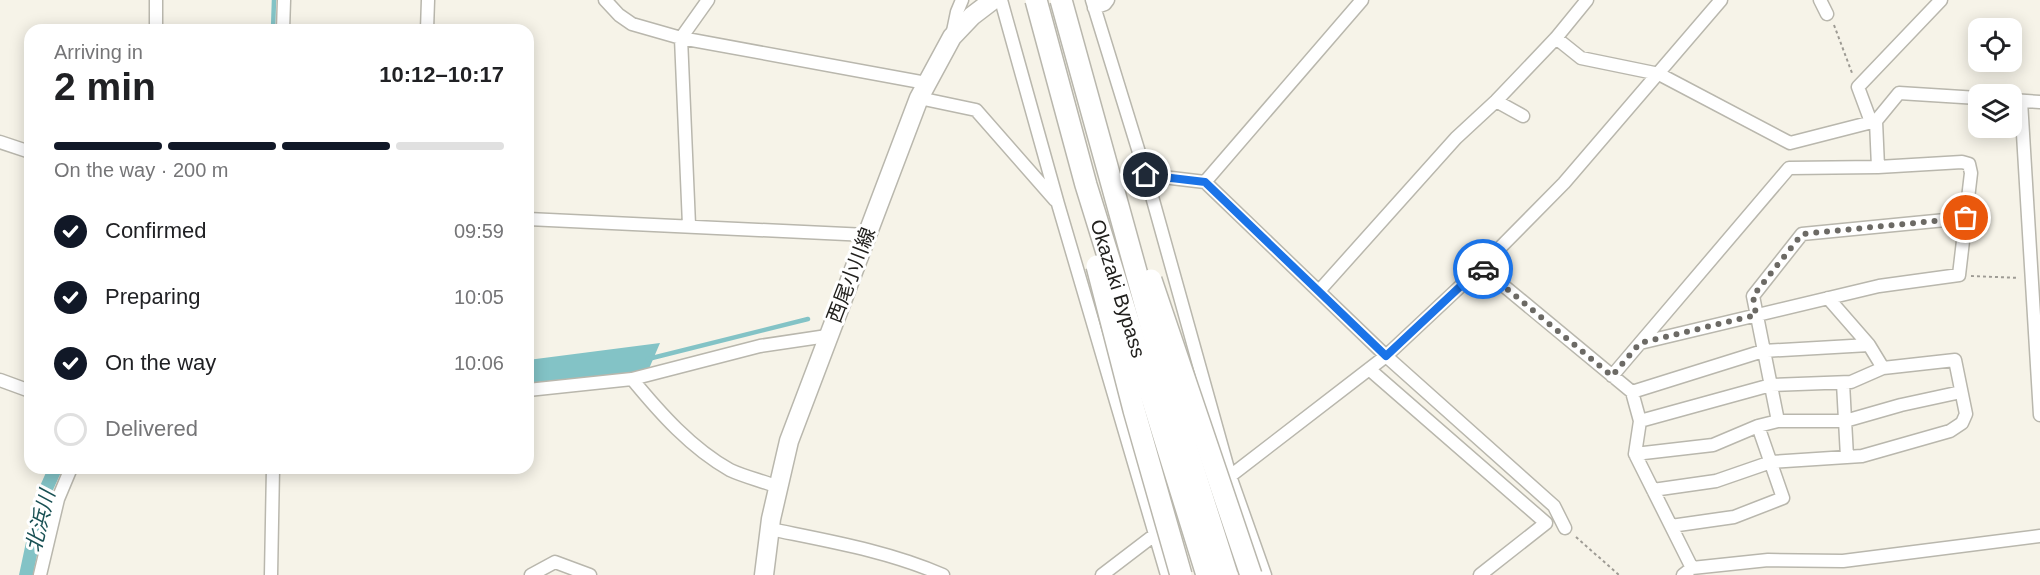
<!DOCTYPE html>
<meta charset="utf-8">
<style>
:root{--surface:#fff;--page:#f6f6f6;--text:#202124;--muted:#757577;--line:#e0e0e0;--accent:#111827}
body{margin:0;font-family:Arial,"Noto Sans JP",sans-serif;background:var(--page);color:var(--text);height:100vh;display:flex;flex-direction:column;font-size:22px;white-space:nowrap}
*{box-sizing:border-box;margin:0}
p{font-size:20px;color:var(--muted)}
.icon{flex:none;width:33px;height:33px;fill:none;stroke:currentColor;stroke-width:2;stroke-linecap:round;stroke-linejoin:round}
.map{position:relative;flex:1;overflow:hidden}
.sheet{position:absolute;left:24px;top:24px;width:510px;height:450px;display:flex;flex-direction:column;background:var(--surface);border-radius:18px;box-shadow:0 3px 15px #0003}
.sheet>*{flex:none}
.tools{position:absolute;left:1968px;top:18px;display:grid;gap:12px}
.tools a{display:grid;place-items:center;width:54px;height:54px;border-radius:12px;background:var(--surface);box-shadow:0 3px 15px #0003;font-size:30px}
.pin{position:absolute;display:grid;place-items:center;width:51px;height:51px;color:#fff;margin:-26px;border:3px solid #fff;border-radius:50%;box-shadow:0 2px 6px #0007}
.courier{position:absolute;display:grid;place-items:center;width:60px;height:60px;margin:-30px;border:4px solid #1a73e8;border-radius:50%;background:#fff;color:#222;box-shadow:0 2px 8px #0007}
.headline em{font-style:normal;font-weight:700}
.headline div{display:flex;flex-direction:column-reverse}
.headline{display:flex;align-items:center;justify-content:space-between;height:102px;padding:0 30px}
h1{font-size:39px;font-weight:700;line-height:45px}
.bar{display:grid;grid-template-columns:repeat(4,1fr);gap:9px 6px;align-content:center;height:72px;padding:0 30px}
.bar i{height:8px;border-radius:4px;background:var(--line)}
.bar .on{background:var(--accent)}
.bar p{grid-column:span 4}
ol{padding:0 30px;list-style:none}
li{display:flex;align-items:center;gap:18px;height:66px}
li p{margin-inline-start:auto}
li .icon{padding:6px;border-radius:50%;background:var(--accent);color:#fff;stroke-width:4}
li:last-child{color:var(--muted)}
li i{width:33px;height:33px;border:3px solid var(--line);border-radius:50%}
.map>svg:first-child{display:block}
.water{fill:#83c3c6}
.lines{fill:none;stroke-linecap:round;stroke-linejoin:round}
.stream{stroke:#83c3c6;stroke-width:4.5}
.minor-casing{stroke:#b9b7ad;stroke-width:15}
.secondary-casing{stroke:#b9b7ad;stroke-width:21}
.path{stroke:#9e9b94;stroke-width:2;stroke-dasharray:3 3;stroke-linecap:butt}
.minor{stroke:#fff;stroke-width:12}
.secondary{stroke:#fff;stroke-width:18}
.trunk-bridge-casing{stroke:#b9b7ad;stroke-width:24;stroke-linecap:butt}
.trunk-bridge{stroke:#fff;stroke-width:21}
.done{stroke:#6c6a65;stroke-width:6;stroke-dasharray:0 10.8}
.route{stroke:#1a73e8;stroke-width:8}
.labels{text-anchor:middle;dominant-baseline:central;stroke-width:6;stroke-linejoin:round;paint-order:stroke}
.street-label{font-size:20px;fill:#22211e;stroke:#fff}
.water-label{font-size:21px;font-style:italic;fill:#195154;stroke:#fff}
</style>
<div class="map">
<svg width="2040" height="575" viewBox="0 0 2040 575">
<rect width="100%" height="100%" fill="#f6f3e8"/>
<path class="water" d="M 660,343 L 648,371 L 528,383 L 528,360 Z
M 48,468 L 63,468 L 48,501 L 33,575 L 19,575 L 36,495 Z"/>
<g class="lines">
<path class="stream" d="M 273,30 L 274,0
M 648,359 L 808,319"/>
<g class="minor-casing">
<path id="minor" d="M 156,0 L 156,30
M 605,0 L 619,15 L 632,24 L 681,38 L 926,83
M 1001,0 L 1058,204 L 1167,575
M 1092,0 L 1146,175 L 1230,476 L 1265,575
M 1820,0 L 1827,14
M 1094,8 L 1105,4 L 1108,0
M 283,30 L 284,0
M 427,30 L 428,0
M 952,36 L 957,12 L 962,0
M 1556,38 L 1581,58 L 1659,74 L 1790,143 L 1876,121 L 1899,93 L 1978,98
M 919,98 L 976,110 L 1055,200
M 2012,100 L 2040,102
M 1496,101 L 1523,116
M 2021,101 L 2040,415
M 1876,121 L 1878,167
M 1871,122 L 1858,87 L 1941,0
M 0,142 L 30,152
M 1146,175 L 1205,182 L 1386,356 L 1554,506 L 1565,528
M 1205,182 L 1362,0
M 528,219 L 867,235
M 689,225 L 681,38 L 708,0
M 1481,267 L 1632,392 L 1640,421 L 1635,454 L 1692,568 L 1683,575
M 1319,291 L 1456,138 L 1496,101 L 1556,38 L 1587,0
M 1369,369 L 1546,523 L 1480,575
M 1612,376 L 1789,168 L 1878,167 L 1962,162 L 1969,164 L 1971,173 L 1959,275 L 1879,286 L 1640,343
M 632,379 C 660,413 691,448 730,470 C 745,477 763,481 778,487
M 0,380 L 30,391
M 1843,383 L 1847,457
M 528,390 L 632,379 L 760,346 L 827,336
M 1632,392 L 1763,351 L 1869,345 L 1828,298
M 1640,421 L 1771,385 L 1851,382 L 1883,368
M 1778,421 L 1845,421 L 1901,405 L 1961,392
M 1635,454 L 1713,445 L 1758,426 L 1778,421 L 1753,296 L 1802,234 L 1966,218
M 1216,487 L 1386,356 L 1481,267 L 1564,183 L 1721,0
M 1653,490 L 1716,481 L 1771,462 L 1862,456 L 1950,431 L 1962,423 L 1966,414 L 1955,360 L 1883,368 L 1869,345
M 1671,526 L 1734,517 L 1783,498 L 1758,426
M 770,529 C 828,541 888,551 943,575
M 1692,568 L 1768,560 L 1843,561 L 2040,536
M 40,575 L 58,499 L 71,468
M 271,575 L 273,468
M 531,575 L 555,562 L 590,575
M 1102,575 L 1191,507"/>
</g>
<g class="secondary-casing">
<path id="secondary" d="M 764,575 L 771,519 L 789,441 L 919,98 L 952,37 L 972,16 L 993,0"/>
</g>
<path class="path" d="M 1834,25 L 1852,73
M 1971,276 L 2019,278
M 1576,537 L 1619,575"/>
<use href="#minor" class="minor"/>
<use href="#secondary" class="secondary"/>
<g class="trunk-bridge-casing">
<g id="trunk-bridge">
<path id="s1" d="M 1036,0 L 1086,185 L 1207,575"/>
<path d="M 1061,0 L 1171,398 L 1227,575"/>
<path d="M 1097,266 L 1134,410 L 1181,575"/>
<path d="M 1151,280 L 1251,575"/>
</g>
</g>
<use href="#trunk-bridge" class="trunk-bridge"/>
</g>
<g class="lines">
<path class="done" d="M 1483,269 L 1612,376 L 1640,343 L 1756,315 L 1753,296 L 1802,234 L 1966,218"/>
<path class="route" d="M 1146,175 L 1205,182 L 1386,356 L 1481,267 L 1483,269"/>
</g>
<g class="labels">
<g class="street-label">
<text transform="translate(851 275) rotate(-69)">西尾小川線</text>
<text stroke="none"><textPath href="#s1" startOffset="300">Okazaki Bypass</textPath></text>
</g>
<g class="water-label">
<text transform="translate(40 521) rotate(-76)">北浜川</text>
</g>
</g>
</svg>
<div class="tools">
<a><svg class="icon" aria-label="locate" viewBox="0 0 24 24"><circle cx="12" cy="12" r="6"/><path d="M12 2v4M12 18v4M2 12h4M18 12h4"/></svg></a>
<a><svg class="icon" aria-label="layers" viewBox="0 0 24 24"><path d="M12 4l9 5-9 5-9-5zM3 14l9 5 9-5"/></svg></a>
</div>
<div class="pin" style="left:1966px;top:218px;background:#ea580c"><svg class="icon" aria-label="bag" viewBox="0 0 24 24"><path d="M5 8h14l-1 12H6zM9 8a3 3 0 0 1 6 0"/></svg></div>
<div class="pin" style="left:1146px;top:175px;background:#1f2937"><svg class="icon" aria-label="home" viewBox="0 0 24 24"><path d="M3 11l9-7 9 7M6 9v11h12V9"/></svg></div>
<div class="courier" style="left:1483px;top:269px"><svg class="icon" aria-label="car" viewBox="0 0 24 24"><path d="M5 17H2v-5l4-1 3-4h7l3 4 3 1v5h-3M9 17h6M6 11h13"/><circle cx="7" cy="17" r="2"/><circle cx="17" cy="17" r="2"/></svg></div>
<section class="sheet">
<div class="headline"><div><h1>2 min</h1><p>Arriving in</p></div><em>10:12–10:17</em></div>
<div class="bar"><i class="on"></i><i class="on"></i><i class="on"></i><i></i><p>On the way · 200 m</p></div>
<ol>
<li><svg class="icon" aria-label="check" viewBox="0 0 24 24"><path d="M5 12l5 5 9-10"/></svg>Confirmed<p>09:59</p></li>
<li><svg class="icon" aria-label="check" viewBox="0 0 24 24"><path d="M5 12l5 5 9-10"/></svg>Preparing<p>10:05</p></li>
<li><svg class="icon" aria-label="check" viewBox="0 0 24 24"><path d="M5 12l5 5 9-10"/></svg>On the way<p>10:06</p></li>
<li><i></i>Delivered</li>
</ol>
</section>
</div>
